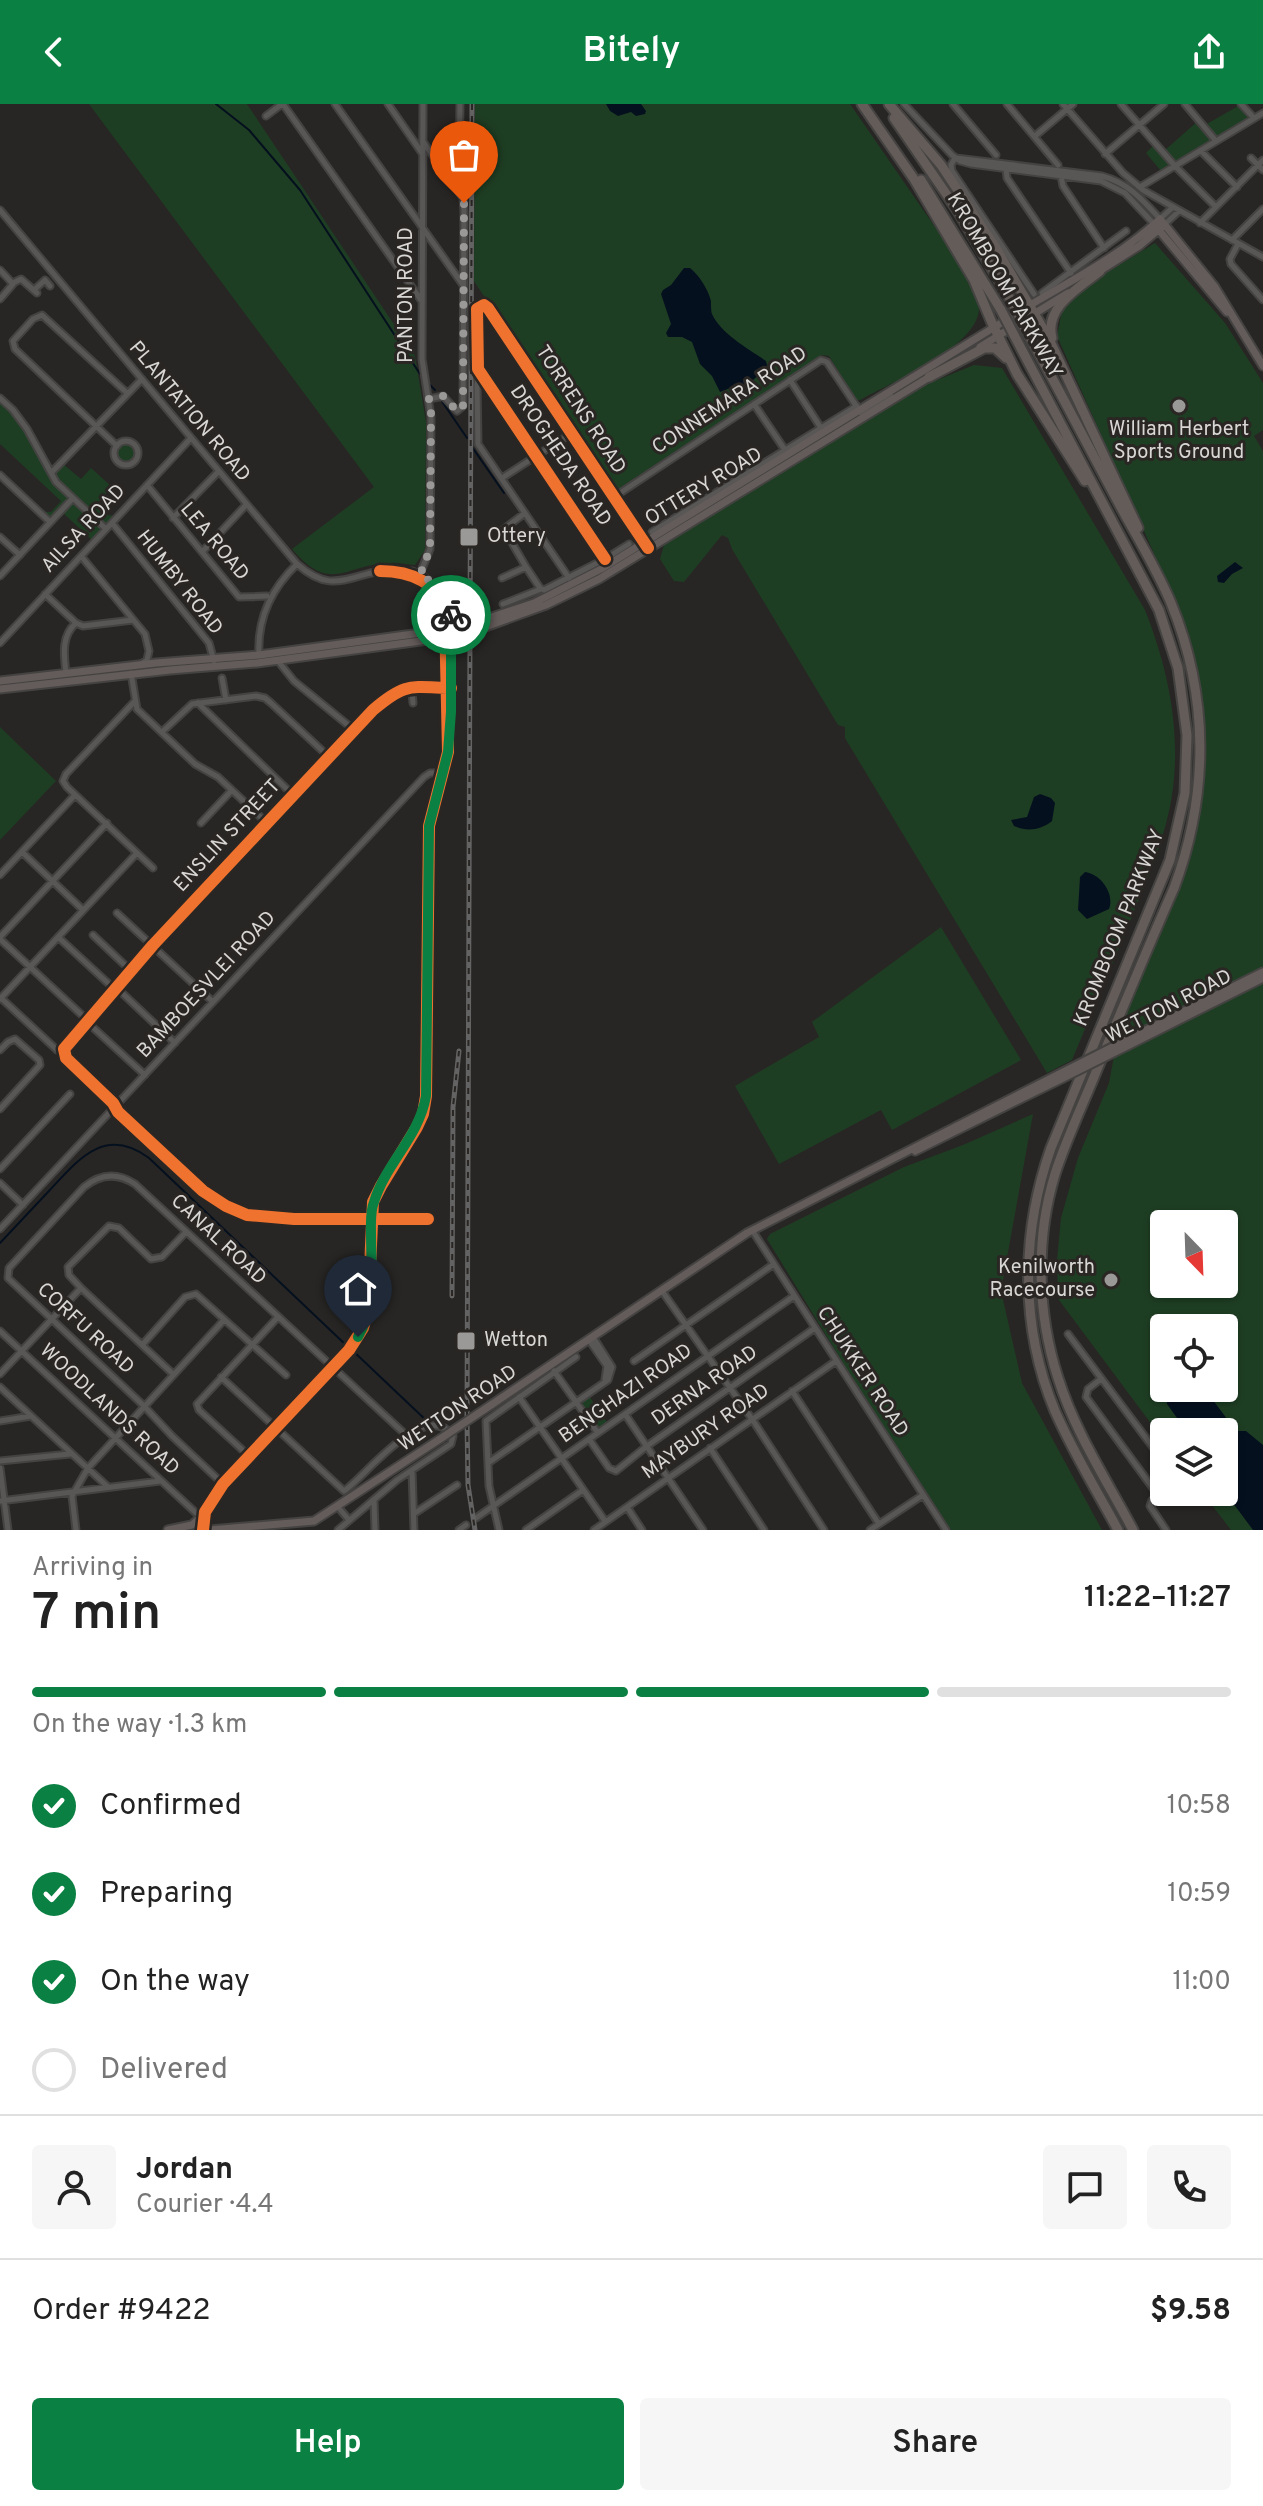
<!DOCTYPE html>
<meta charset="utf-8">
<style>
:root{--surface:#fff;--page:#f6f6f6;--text:#222;--muted:#767676;--line:#e0e0e0;--accent:#0b8043}
body{margin:0;font-family:Overpass,sans-serif;background:var(--page);color:var(--text);height:100vh;display:flex;flex-direction:column;font-size:30px;white-space:nowrap}
*{box-sizing:border-box;margin:0}
p{font-size:26px;color:var(--muted)}
.icon{flex:none;width:44px;height:44px;fill:none;stroke:currentColor;stroke-width:2;stroke-linecap:round;stroke-linejoin:round}
.map{position:relative;height:1426px;overflow:hidden}
.side{display:flex;flex-direction:column;background:var(--surface);flex:1}
.side>*{flex:none}
.needle{width:52px;rotate:157deg}
.controls{position:absolute;left:1150px;top:1106px;display:grid;gap:16px}
.controls a{display:grid;place-items:center;width:88px;height:88px;border-radius:8px;background:var(--surface);box-shadow:0 2px 6px #0004;font-size:40px}
.pin{position:absolute;display:grid;place-items:center;width:68px;height:68px;color:#fff;margin:-82px -34px;border-radius:50% 50% 50% 0;rotate:-45deg;box-shadow:0 0 8px #0007}
.pin .icon{rotate:45deg}
.courier{position:absolute;display:grid;place-items:center;width:80px;height:80px;margin:-40px;border:6px solid #0b8043;border-radius:50%;background:#fff;color:#222;box-shadow:0 2px 10px #0007}
.summary em{font-style:normal;font-weight:600}
.summary div{display:flex;flex-direction:column-reverse}
.summary{display:flex;align-items:center;justify-content:space-between;height:136px;padding:0 32px}
h1{font-size:52px;font-weight:600;line-height:60px}
.bar{display:grid;grid-template-columns:repeat(4,1fr);gap:12px 8px;align-content:center;height:96px;padding:0 32px}
.bar i{height:10px;border-radius:6px;background:var(--line)}
.bar .active{background:var(--accent)}
.bar p{grid-column:span 4}
.line{display:flex;align-items:center;gap:20px;padding:0 32px;border-top:2px solid var(--line)}
.line div{flex:1}
.round{display:grid;place-items:center;flex:none;width:84px;height:84px;border-radius:8px;background:var(--page)}
ol{padding:0 32px;list-style:none}
li{display:flex;align-items:center;gap:24px;height:88px}
li p{margin-inline-start:auto}
li .icon{padding:8px;border-radius:50%;background:var(--accent);color:#fff;stroke-width:4}
li:last-child{color:var(--muted)}
li i{width:44px;height:44px;border:4px solid var(--line);border-radius:50%}
.action{display:flex;gap:16px;margin-top:auto;padding:16px 32px}
.action a{flex:1;height:92px;border-radius:8px;background:var(--accent);color:#fff;font-size:32px;font-weight:600;line-height:92px;text-align:center}
.action a+a{background:var(--page);color:var(--text)}
header{display:flex;justify-content:space-between;align-items:center;height:104px;padding:0 32px;background:var(--accent);color:#fff;font-size:36px;font-weight:600}
.map>svg:first-child{display:block}
.green{fill:#1e3e23;fill-rule:evenodd}
.water{fill:#05101f}
.lines{fill:none;stroke-linecap:round;stroke-linejoin:round}
.stream{stroke:#05101f;stroke-width:2}
.minor-casing{stroke:#444342;stroke-width:9}
.major-casing{stroke:#444342;stroke-width:11}
.highway-casing{stroke:#444342;stroke-width:13}
.minor{stroke:#595756;stroke-width:5}
.major{stroke:#645c5a;stroke-width:7}
.highway{stroke:#645c58;stroke-width:9}
.rail-casing{stroke:#646363;stroke-width:5}
.rail{stroke:#292623;stroke-width:2;stroke-dasharray:6;stroke-linecap:butt}
.major-bridge-casing{stroke:#444342;stroke-width:11;stroke-linecap:butt}
.highway-bridge-casing{stroke:#444342;stroke-width:13;stroke-linecap:butt}
.major-bridge{stroke:#645c5a;stroke-width:7}
.highway-bridge{stroke:#645c58;stroke-width:9}
.cycleway-casing{stroke:#292623;stroke-width:17}
.cycleway{stroke:#ef722f;stroke-width:12}
.done{stroke:#9b9997;stroke-width:8;stroke-dasharray:0 14.4}
.route{stroke:#0b8043;stroke-width:10}
.poi-dot{fill:#9b9997;stroke:#292623;stroke-width:3}
.labels{text-anchor:middle;dominant-baseline:central;stroke-width:6;stroke-linejoin:round;paint-order:stroke}
.street-label{font-size:20px;fill:#d9d7d5;stroke:#292623}
.poi-label{font-size:20px;fill:#d9d7d5;stroke:#292623;text-anchor:start}
</style>
<header><svg class="icon" aria-label="back" viewBox="0 0 24 24"><path d="M15 5l-7 7 7 7"/></svg>Bitely<svg class="icon" aria-label="share" viewBox="0 0 24 24"><path d="M12 15V3M7 8l5-5 5 5M5 13v7h14v-7"/></svg></header>
<div class="map">
<svg width="1263" height="1426" viewBox="0 0 1263 1426">
<rect width="100%" height="100%" fill="#282624"/>
<path class="green" d="M 89,0 L 247,0 L 415,252 L 426,318 L 425,446 L 415,461 C 407,461 398,458 390,459 C 345,460 331,491 292,445 L 374,383 Z
M 475,0 L 850,0 L 966,168 C 971,179 979,190 979,203 C 980,243 889,279 860,296 L 856,296 L 829,252 L 822,251 L 618,385 L 611,384 L 474,177 Z
M 1240,1 L 1250,13 L 1249,15 L 1216,34 L 1205,21 Z
M 1198,17 L 1213,36 L 1174,59 L 1164,47 Z
M 1154,41 L 1171,61 L 1161,67 L 1146,49 Z
M 1155,139 L 1225,219 L 1263,279 L 1263,326 L 1254,332 L 1263,347 L 1263,863 L 1126,930 L 1120,923 L 1187,757 L 1203,685 L 1204,612 L 1196,560 L 1177,501 L 1057,232 L 1062,206 L 1088,180 Z
M 974,261 L 1002,264 L 1145,506 C 1166,560 1179,615 1174,674 C 1170,725 1148,773 1129,820 C 1110,865 1091,911 1072,956 L 1047,969 L 845,634 L 845,623 L 838,621 L 732,445 L 728,434 L 722,431 L 684,478 L 674,477 L 660,455 L 664,441 L 920,283 Z
M 0,297 L 13,310 L 68,392 L 68,397 L 52,412 L 47,412 L 38,404 L 39,402 L 46,408 L 51,408 L 61,397 L 0,340 Z
M114 348a11 11 0 1 1 22 0a11 11 0 1 1-22 0Z
M 63,360 L 81,375 L 91,364 L 112,383 L 97,400 L 108,411 L 115,412 L 108,419 L 102,419 L 60,379 L 56,369 Z
M 74,398 L 102,425 L 93,437 L 62,408 L 71,399 Z
M 0,623 L 56,677 L 0,736 Z
M 941,823 L 1021,956 L 892,1026 L 881,1006 L 779,1060 L 735,982 L 819,933 L 812,918 Z
M 1263,879 L 1263,1426 L 1231,1426 L 1202,1388 L 1224,1388 L 1224,1328 L 1164,1328 L 1164,1337 L 1059,1196 L 1058,1192 L 1057,1156 L 1061,1114 L 1078,1054 L 1109,979 L 1114,952 ZM 1164,1120 L 1224,1120 L 1224,1180 L 1164,1180 ZM 1164,1224 L 1224,1224 L 1224,1284 L 1164,1284 Z
M 1033,1010 L 1001,1187 L 1022,1279 L 1102,1426 L 951,1426 L 845,1262 L 767,1135 L 770,1130 L 904,1063 L 963,1041 Z
M 589,1292 L 607,1318 L 600,1323 L 597,1322 L 582,1300 L 582,1297 Z"/>
<path class="water" d="M 606,0 L 641,0 L 646,7 L 645,10 L 636,12 L 631,8 L 618,12 L 610,7 Z
M 684,164 L 690,164 C 699,171 708,185 711,197 C 711,199 711,208 712,210 C 721,230 749,245 766,257 L 767,261 L 765,266 L 747,281 L 738,281 L 720,288 L 712,272 L 700,260 L 692,238 L 682,233 L 668,233 L 666,229 L 671,220 L 661,190 L 663,186 L 671,181 Z
M 1235,458 L 1243,464 L 1232,470 L 1224,479 L 1218,478 L 1217,472 Z
M 1040,690 L 1051,694 L 1055,699 L 1052,717 C 1041,726 1027,728 1014,722 L 1011,716 L 1027,713 L 1034,693 Z
M 1085,768 C 1101,770 1115,790 1109,805 L 1087,815 L 1078,806 L 1080,773 Z
M 1168,1284 L 1204,1284 L 1236,1327 L 1246,1327 L 1263,1341 L 1263,1426 L 1253,1426 L 1224,1387 L 1224,1328 L 1187,1328 L 1167,1300 L 1166,1286 Z"/>
<g class="lines">
<path class="stream" d="M 216,0 L 249,26 L 300,86 L 420,270
M 429,280 L 435,286
M 441,296 L 467,334
M 472,343 L 504,389
M 0,1139 C 16,1122 32,1105 48,1088 C 78,1056 104,1021 149,1054 L 347,1242
M 352,1246 L 429,1319"/>
<g class="minor-casing">
<path id="minor" d="M 283,0 L 421,196
M 335,0 L 463,181
M 388,0 L 422,49
M 904,0 L 952,51 L 960,57 L 971,60 L 1101,77 L 1125,89 L 1154,120
M 953,0 L 996,51
M 1007,0 L 1058,61
M 1063,0 L 1123,69 L 1143,86 L 1263,153
M 1121,0 L 1175,62 L 1216,103
M 1185,0 L 1216,37
M 1241,0 L 1254,14
M 266,12 L 282,0
M 1035,32 L 1073,0
M 424,39 L 463,94 L 464,107 L 463,302 L 457,307 L 443,292 L 429,295
M 1201,47 L 1237,83
M 1105,50 L 1164,0
M 955,54 L 951,61 L 952,67 L 1034,190
M 956,54 L 1102,72 C 1128,79 1142,95 1160,115 L 1173,103
M 1251,54 L 1263,66
M 1006,65 L 1007,74 L 1071,169
M 1061,72 L 1063,82 L 1104,144
M 1140,83 L 1263,9
M 457,84 L 459,74 L 460,0
M 0,106 L 297,460 C 329,488 343,475 379,467
M 1200,119 L 1263,56
M 1164,121 L 1179,107
M 1232,136 L 1263,105
M 1238,140 L 1230,155 L 1231,160 L 1263,196
M 0,166 L 13,180 L 0,195
M 13,179 L 21,175 L 37,189
M 34,186 L 45,176 L 50,182
M 1042,189 L 1126,127
M 481,270 L 478,275 L 477,281 L 478,340 L 569,474
M 790,276 L 821,324
M 0,294 L 13,306 L 27,325 L 56,378 L 106,425
M 754,300 L 785,346
M114 349a12 12 0 1 1 24 0a12 12 0 1 1-24 0Z
M 117,342 L 15,245 L 13,237 L 33,215 L 42,211 L 127,289
M 51,369 L 142,275
M 0,371 L 50,418
M 502,374 L 572,329
M 147,381 L 239,493 L 267,492
M 614,393 L 821,256 L 827,258 L 861,309 L 891,292
M 525,409 L 504,425 L 526,463
M 173,414 L 219,367
M 112,419 L 209,539 L 214,557
M 652,428 L 857,302
M 0,433 L 20,451
M 202,448 L 246,401
M 81,452 L 145,530 L 149,547 L 147,556 L 141,560
M 605,455 L 478,265 L 477,205 L 484,201 L 488,204 L 645,440
M 412,467 C 432,475 445,487 451,508 L 451,608 L 449,619
M 0,472 L 73,394
M 419,472 L 430,445 L 431,313 L 422,255 L 423,0
M 502,474 L 526,463 L 540,484 L 544,486 L 605,455 L 629,440
M 45,490 L 76,519
M 503,500 L 541,485
M 76,519 L 83,522 L 133,516
M 0,539 L 191,334
M 259,551 C 257,515 271,485 297,460
M 278,557 L 294,577 L 354,626
M 66,569 C 64,551 61,532 76,519
M 131,569 L 137,605 L 195,660 L 218,673 L 268,720
M 222,574 L 226,596
M 135,597 L 66,670 L 63,677 L 67,683 L 153,764
M 198,599 L 294,692
M 413,599 L 412,588 L 417,583
M 162,628 L 192,600 L 256,592 L 265,594 L 271,599 L 329,653
M 201,719 L 232,686
M 22,748 L 83,806
M 0,771 L 75,691
M 117,809 L 213,898
M 93,831 L 130,866
M 0,833 L 107,719
M 58,833 L 110,881
M 0,835 L 84,913
M 115,885 L 120,887 L 175,939
M 1,894 L 57,946
M 0,895 L 137,749
M 87,918 L 145,971
M 0,946 L 8,938 L 15,935 L 39,956 L 40,961 L 0,1005
M 0,1065 L 70,990
M 0,1079 L 23,1101
M 428,1115 L 294,1115 L 247,1111 L 226,1102 L 203,1087 L 118,1008 L 113,999 L 66,954 L 64,945 L 153,841 L 373,606 C 406,578 410,583 451,584
M 0,1125 L 424,673 L 430,669 L 443,669
M 752,1126 L 946,1426
M 662,1187 L 754,1318 L 824,1426
M 0,1227 L 196,1409
M 1068,1230 L 1164,1358
M 589,1236 L 607,1262 L 605,1275
M 143,1240 L 185,1193 L 196,1190 L 286,1271
M 634,1257 L 774,1160
M 554,1267 L 598,1329
M 0,1270 L 81,1184
M 173,1270 L 81,1184 L 69,1171 L 68,1163 L 109,1122 L 119,1124 L 151,1155 L 162,1153 L 186,1128
M 221,1273 L 344,1387 C 366,1372 425,1293 453,1332 L 451,1340 L 397,1376 L 338,1426
M 1101,1275 L 1088,1285 L 1086,1293 L 1158,1391
M 0,1283 L 108,1383
M 792,1287 L 879,1420
M 519,1293 L 605,1417
M 625,1310 L 703,1426
M 0,1317 L 31,1312
M 589,1335 L 609,1364 L 616,1367 L 647,1342 L 815,1224
M 710,1344 L 764,1426
M 249,1352 L 199,1306 L 197,1300 L 278,1213
M 0,1357 L 70,1350
M 488,1359 L 608,1276 L 612,1263 L 593,1233
M 0,1364 L 8,1426
M 412,1366 L 414,1426
M 223,1380 L 172,1332 L 144,1302 L 8,1174 L 9,1164 L 84,1083 C 100,1070 117,1068 135,1080 L 406,1331
M 1164,1387 L 1152,1396 L 1150,1402 L 1166,1426
M 374,1396 L 375,1426
M 0,1397 L 160,1377
M 338,1403 L 349,1416
M 627,1403 L 642,1426
M 415,1409 L 457,1381
M 476,1414 L 794,1192
M 76,1426 L 72,1392 L 88,1364 L 224,1216
M 203,1426 L 205,1408 L 223,1380 L 349,1246 L 363,1224 L 368,1207 L 373,1098 L 381,1082 L 417,1023 L 423,1010 L 426,992 L 429,722 L 448,648 L 445,511 C 440,478 410,467 380,467
M 459,1426 L 466,1421
M 499,1426 L 489,1382 L 486,1317 L 576,1253
M 526,1426 L 583,1386
M 594,1426 L 836,1257
M 870,1426 L 923,1391"/>
</g>
<g class="major-casing">
<path id="major" d="M 1158,125 L 1227,208
M 1098,168 L 1139,142 L 1164,121
M 980,243 L 1068,189
M 477,518 L 534,499 L 601,465 L 1037,197 C 1080,172 1123,149 1160,115 L 1215,183 L 1263,262
M 477,526 L 546,501 L 599,475 L 931,272
M 0,577 L 156,559 L 259,551 L 443,526
M 0,585 L 170,566 L 257,559 L 443,534
M 1128,935 L 1263,868
M 1129,941 L 1263,874
M 915,1047 L 1061,975
M 491,1301 L 747,1129 L 1059,970
M 168,1426 L 192,1421 L 204,1410
M 210,1426 L 314,1417 L 440,1335"/>
</g>
<g class="highway-casing">
<path id="highway" d="M 862,0 L 914,75 L 974,176 L 992,219 L 1017,270 L 1085,377
M 889,0 L 941,61 L 994,141
M 894,14 L 958,107 L 1013,200
M 921,76 L 1001,206
M 993,139 L 1048,233 L 1138,424
M 1025,224 C 1056,281 1087,339 1117,396 C 1135,430 1156,463 1171,499 C 1209,592 1209,690 1174,784 C 1148,843 1123,903 1098,963 C 1084,998 1067,1033 1055,1070 C 1035,1135 1037,1209 1058,1274 C 1075,1328 1107,1377 1133,1426
M 1014,231 L 1159,506 L 1178,564 L 1187,631 L 1185,689 L 1170,756 L 1051,1044 C 1021,1129 1020,1223 1055,1307 C 1073,1348 1097,1387 1118,1426
M 1052,234 C 1044,203 1079,184 1100,167
M 929,273 L 984,244 L 995,244 L 1006,254"/>
</g>
<use href="#minor" class="minor"/>
<use href="#major" class="major"/>
<use href="#highway" class="highway"/>
<g class="rail-casing">
<path id="rail" d="M 472,0 L 467,1317 L 468,1381 L 475,1426
M 452,1192 L 453,1003 L 459,947"/>
</g>
<use href="#rail" class="rail"/>
<g class="major-bridge-casing">
<path id="major-bridge" d="M 443,526 L 477,518
M 443,534 L 477,526
M 1059,970 L 1128,935
M 1061,975 L 1129,941
M 440,1335 L 491,1301"/>
</g>
<g class="highway-bridge-casing">
<path id="highway-bridge" d="M 1013,200 L 1025,224
M 1001,206 L 1014,231"/>
</g>
<use href="#major-bridge" class="major-bridge"/>
<use href="#highway-bridge" class="highway-bridge"/>
<g class="cycleway-casing">
<path id="cycleway" d="M 605,455 L 478,265 L 477,205 L 484,201 L 488,204 L 648,444
M 428,1115 L 294,1115 L 247,1111 L 226,1102 L 203,1087 L 118,1008 L 113,999 L 66,954 L 64,945 L 153,841 L 373,606 C 406,578 410,583 451,584
M 203,1426 L 205,1408 L 223,1380 L 349,1246 L 363,1224 L 368,1207 L 373,1098 L 381,1082 L 417,1023 L 423,1010 L 426,992 L 429,722 L 448,648 L 445,511 C 440,478 410,467 380,467"/>
</g>
<use href="#cycleway" class="cycleway"/>
</g>
<g class="lines">
<path class="done" d="M 451,511 C 447,493 437,479 420,471 L 430,445 L 431,309 L 429,295 L 443,292 L 457,307 L 463,302 L 464,99"/>
<path class="route" d="M 358,1233 C 376,1203 371,1162 371,1129 C 371,1118 370,1108 374,1098 C 386,1059 419,1033 426,992 L 429,722 L 448,648 L 451,608 L 451,511"/>
</g>
<g class="poi-dot">
<circle cx="1179" cy="302" r="8"/>
<rect x="459" y="423" width="20" height="20" rx="4"/>
<circle cx="1111" cy="1176" r="8"/>
<rect x="456" y="1227" width="20" height="20" rx="4"/>
</g>
<g class="labels">
<g class="street-label">
<text transform="translate(1004 182) rotate(60)">KROMBOOM PARKWAY</text>
<text transform="translate(407 191) rotate(-90)">PANTON ROAD</text>
<text transform="translate(730 297) rotate(-33)">CONNEMARA ROAD</text>
<text transform="translate(580 306) rotate(57)">TORRENS ROAD</text>
<text transform="translate(189 308) rotate(50)">PLANTATION ROAD</text>
<text transform="translate(560 352) rotate(56)">DROGHEDA ROAD</text>
<text transform="translate(704 383) rotate(-31)">OTTERY ROAD</text>
<text transform="translate(84 425) rotate(-47)">AILSA ROAD</text>
<text transform="translate(214 438) rotate(50)">LEA ROAD</text>
<text transform="translate(179 479) rotate(52)">HUMBY ROAD</text>
<text transform="translate(228 732) rotate(-47)">ENSLIN STREET</text>
<text transform="translate(1120 824) rotate(-68)">KROMBOOM PARKWAY</text>
<text transform="translate(207 881) rotate(-47)">BAMBOESVLEI ROAD</text>
<text transform="translate(1169 903) rotate(-27)">WETTON ROAD</text>
<text transform="translate(218 1136) rotate(43)">CANAL ROAD</text>
<text transform="translate(85 1225) rotate(43)">CORFU ROAD</text>
<text transform="translate(862 1268) rotate(57)">CHUKKER ROAD</text>
<text transform="translate(705 1282) rotate(-35)">DERNA ROAD</text>
<text transform="translate(626 1290) rotate(-35)">BENGHAZI ROAD</text>
<text transform="translate(458 1305) rotate(-34)">WETTON ROAD</text>
<text transform="translate(109 1306) rotate(43)">WOODLANDS ROAD</text>
<text transform="translate(706 1328) rotate(-35)">MAYBURY ROAD</text>
</g>
<g class="poi-label">
<text x="1179" y="326" text-anchor="middle">William Herbert<tspan x="1179" dy="23">Sports Ground</tspan></text>
<text x="487" y="433">Ottery</text>
<text x="1095" y="1164" text-anchor="end">Kenilworth<tspan x="1095" dy="23">Racecourse</tspan></text>
<text x="484" y="1237">Wetton</text>
</g>
</g>
</svg>
<div class="controls">
<a><svg class="needle" viewBox="-14 -14 28 28"><path d="M0-13l5 13h-10z" fill="#e53935"/><path d="M0 13l5-13h-10z" fill="#767676"/></svg></a>
<a><svg class="icon" aria-label="locate" viewBox="0 0 24 24"><circle cx="12" cy="12" r="6"/><path d="M12 2v4M12 18v4M2 12h4M18 12h4"/></svg></a>
<a><svg class="icon" aria-label="layers" viewBox="0 0 24 24"><path d="M12 4l9 5-9 5-9-5zM3 14l9 5 9-5"/></svg></a>
</div>
<div class="pin" style="left:464px;top:99px;background:#ea580c"><svg class="icon" aria-label="bag" viewBox="0 0 24 24"><path d="M5 8h14l-1 12H6zM9 8a3 3 0 0 1 6 0"/></svg></div>
<div class="pin" style="left:358px;top:1233px;background:#1f2937"><svg class="icon" aria-label="home" viewBox="0 0 24 24"><path d="M3 11l9-7 9 7M6 9v11h12V9"/></svg></div>
<div class="courier" style="left:451px;top:511px"><svg class="icon" aria-label="bike" viewBox="0 0 24 24"><circle cx="6" cy="16" r="4"/><circle cx="18" cy="16" r="4"/><path d="M6 16l4-8h5l3 8M10 8l3 8H6M13 5h3"/></svg></div>
</div>
<section class="side">
<div class="summary"><div><h1>7 min</h1><p>Arriving in</p></div><em>11:22–11:27</em></div>
<div class="bar"><i class="active"></i><i class="active"></i><i class="active"></i><i></i><p>On the way · 1.3 km</p></div>
<ol>
<li><svg class="icon" aria-label="check" viewBox="0 0 24 24"><path d="M5 12l5 5 9-10"/></svg>Confirmed<p>10:58</p></li>
<li><svg class="icon" aria-label="check" viewBox="0 0 24 24"><path d="M5 12l5 5 9-10"/></svg>Preparing<p>10:59</p></li>
<li><svg class="icon" aria-label="check" viewBox="0 0 24 24"><path d="M5 12l5 5 9-10"/></svg>On the way<p>11:00</p></li>
<li><i></i>Delivered</li>
</ol>
<div class="line" style="height:144px"><a class="round"><svg class="icon" aria-label="person" viewBox="0 0 24 24"><circle cx="12" cy="8" r="4"/><path d="M4 21q1-7 8-7t8 7"/></svg></a><div><b>Jordan</b><p>Courier · 4.4</p></div><a class="round"><svg class="icon" aria-label="chat" viewBox="0 0 24 24"><path d="M4 5h16v11H9l-5 4z"/></svg></a><a class="round"><svg class="icon" aria-label="phone" viewBox="0 0 24 24"><path d="M5 4h4l2 5-3 2q2 4 5 5l2-3 5 2v4C11 20 4 13 5 4z"/></svg></a></div>
<div class="line" style="height:104px"><div>Order #9422</div><b>$9.58</b></div>
<div class="action"><a>Help</a><a>Share</a></div>
</section>
